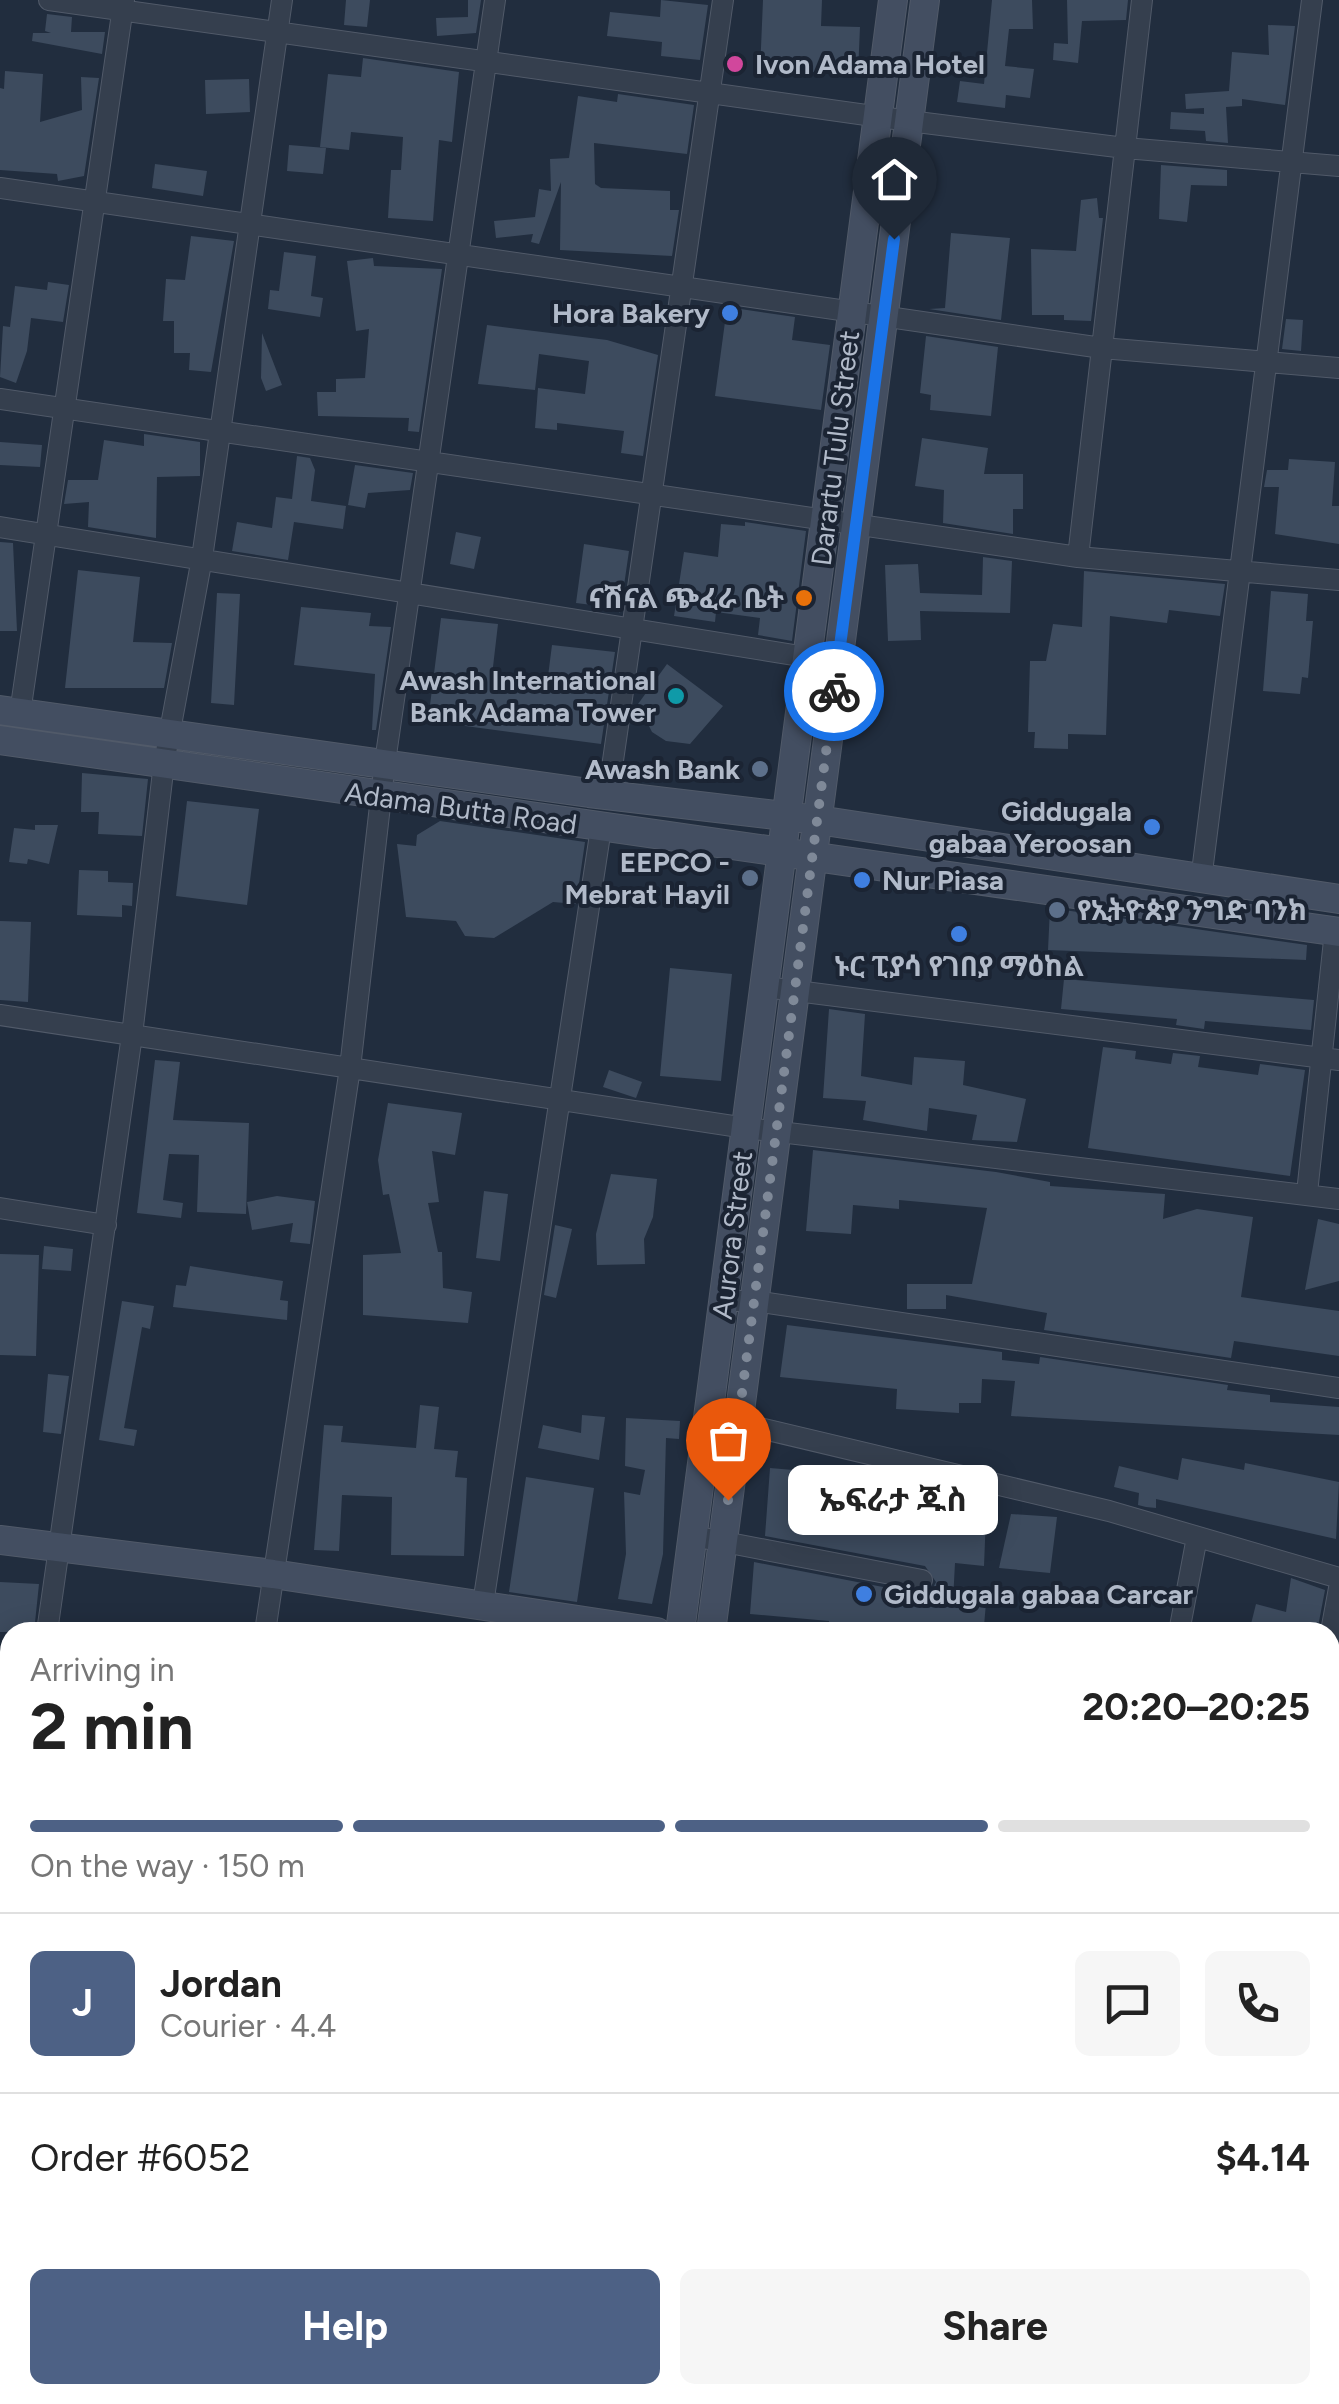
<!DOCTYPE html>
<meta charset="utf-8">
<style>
:root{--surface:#fff;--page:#f6f6f6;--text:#222;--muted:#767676;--line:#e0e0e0;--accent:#4d6185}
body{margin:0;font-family:Figtree,"Noto Sans Ethiopic",sans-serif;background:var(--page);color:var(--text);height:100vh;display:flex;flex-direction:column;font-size:38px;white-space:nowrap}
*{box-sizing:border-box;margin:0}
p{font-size:32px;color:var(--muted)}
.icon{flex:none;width:55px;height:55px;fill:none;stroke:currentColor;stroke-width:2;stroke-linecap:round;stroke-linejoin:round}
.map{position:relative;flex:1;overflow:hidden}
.sheet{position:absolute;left:0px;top:1622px;width:1340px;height:782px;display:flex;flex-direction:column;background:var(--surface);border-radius:30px 30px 0 0;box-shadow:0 5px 25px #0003}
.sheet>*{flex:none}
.pin{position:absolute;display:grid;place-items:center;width:85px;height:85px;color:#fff;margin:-102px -42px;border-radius:50% 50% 50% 0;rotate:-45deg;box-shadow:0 0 10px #0007}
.pin .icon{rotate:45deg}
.courier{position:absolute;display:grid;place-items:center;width:100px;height:100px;margin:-50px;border:8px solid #1a73e8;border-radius:50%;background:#fff;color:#222;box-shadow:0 2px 12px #0007}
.bubble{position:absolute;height:70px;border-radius:15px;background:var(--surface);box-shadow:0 5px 25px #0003;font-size:32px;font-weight:700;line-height:70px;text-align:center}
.head em{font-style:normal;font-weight:700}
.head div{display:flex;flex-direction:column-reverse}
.head{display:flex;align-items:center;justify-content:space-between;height:170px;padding:0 30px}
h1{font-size:65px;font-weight:700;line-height:75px}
.bar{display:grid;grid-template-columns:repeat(4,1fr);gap:15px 10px;align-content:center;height:120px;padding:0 30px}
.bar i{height:12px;border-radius:8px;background:var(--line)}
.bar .active{background:var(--accent)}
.bar p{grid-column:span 4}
.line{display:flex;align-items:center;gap:25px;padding:0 30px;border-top:2px solid var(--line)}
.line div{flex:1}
.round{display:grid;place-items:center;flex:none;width:105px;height:105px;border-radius:15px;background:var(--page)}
.action{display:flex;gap:20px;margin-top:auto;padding:20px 30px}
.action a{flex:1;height:115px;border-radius:15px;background:var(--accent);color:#fff;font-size:40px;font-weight:700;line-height:115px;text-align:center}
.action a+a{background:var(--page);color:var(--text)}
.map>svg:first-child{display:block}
.building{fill:#3d4b5e}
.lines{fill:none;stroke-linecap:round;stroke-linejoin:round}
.street-casing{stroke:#515a69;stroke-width:22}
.secondary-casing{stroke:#515a69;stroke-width:30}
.street{stroke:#353f4e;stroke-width:20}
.secondary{stroke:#434e61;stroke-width:28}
.done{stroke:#7f8998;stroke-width:10;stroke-dasharray:0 18}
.route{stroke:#1a73e8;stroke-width:12}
.hotel-dot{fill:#d1479c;stroke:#1b2433;stroke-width:4}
.shop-dot{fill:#3f7fe0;stroke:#1b2433;stroke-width:4}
.food-dot{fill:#e8710a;stroke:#1b2433;stroke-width:4}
.culture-dot{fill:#0f9aa8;stroke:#1b2433;stroke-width:4}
.service-dot{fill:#5c6f8a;stroke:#1b2433;stroke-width:4}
.labels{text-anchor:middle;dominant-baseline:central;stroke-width:8;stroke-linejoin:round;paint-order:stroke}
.poi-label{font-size:28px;font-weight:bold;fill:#b1bac9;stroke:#1b2433;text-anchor:end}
.street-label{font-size:28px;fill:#b1bac9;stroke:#1b2433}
</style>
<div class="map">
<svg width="1339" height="2404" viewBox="0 0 1339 2404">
<rect width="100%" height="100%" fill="#212d3e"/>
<path class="building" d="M 346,0 L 370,0 L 367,27 L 344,25 Z
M 468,0 L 481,0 L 476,33 L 437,36 L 436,18 L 468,17 Z
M 661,0 L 708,5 L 700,60 L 661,56 L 662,42 L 607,36 L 610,12 L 660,17 Z
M 763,0 L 822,0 L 821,26 L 860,27 L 858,73 L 760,71 Z
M 992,0 L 1032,0 L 1033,29 L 1009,29 L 1005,66 L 1034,69 L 1030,98 L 1006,95 L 1005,108 L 957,102 L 960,81 L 984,84 Z
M 1067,0 L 1128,0 L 1126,20 L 1082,21 L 1078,63 L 1053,60 L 1054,43 L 1068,44 Z
M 47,14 L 72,17 L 71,32 L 105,32 L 102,54 L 32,41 L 33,33 L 51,33 L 45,31 Z
M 1268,25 L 1295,26 L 1285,105 L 1242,99 L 1242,106 L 1226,107 L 1228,143 L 1206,141 L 1205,131 L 1170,129 L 1171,112 L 1204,114 L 1204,108 L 1186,109 L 1185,94 L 1229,91 L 1232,52 L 1269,55 Z
M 363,58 L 459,72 L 452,142 L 439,140 L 433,221 L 388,218 L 391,170 L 401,170 L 403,137 L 351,132 L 349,150 L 320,147 L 328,74 L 361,77 Z
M 5,71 L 43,74 L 40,122 L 82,110 L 81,77 L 99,78 L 84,176 L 58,181 L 57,174 L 0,170 L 0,88 L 4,89 Z
M 249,79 L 250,112 L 206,114 L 205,80 Z
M 618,94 L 694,105 L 687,154 L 594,143 L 595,184 L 601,188 L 670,191 L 670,210 L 679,210 L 672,256 L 560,250 L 561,182 L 539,244 L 531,242 L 533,234 L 496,238 L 494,221 L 535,217 L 539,189 L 551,191 L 550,159 L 569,158 L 578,96 L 617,102 Z
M 289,145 L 326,148 L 323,174 L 287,171 Z
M 155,164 L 207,171 L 203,196 L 152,188 Z
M 1161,165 L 1227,170 L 1227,186 L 1191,185 L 1187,222 L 1159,219 Z
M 1097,198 L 1099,218 L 1103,218 L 1091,321 L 1064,320 L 1064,315 L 1032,315 L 1031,249 L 1076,251 L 1081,200 Z
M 951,233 L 1010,238 L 1001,320 L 929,309 L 945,308 Z
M 191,236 L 234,241 L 211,372 L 189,370 L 190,353 L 174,353 L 174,321 L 163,321 L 166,279 L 185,280 Z
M 284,252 L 316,256 L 311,296 L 323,298 L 320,317 L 268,309 L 270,290 L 279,291 Z
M 373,258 L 374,266 L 442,269 L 419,432 L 408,431 L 409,418 L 318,416 L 317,392 L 336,392 L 336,379 L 365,378 L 369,329 L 356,331 L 347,261 Z
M 48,282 L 69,285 L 63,322 L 31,318 L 27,351 L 16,383 L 0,377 L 3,326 L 10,327 L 15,286 L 47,290 Z
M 727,307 L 795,317 L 792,340 L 830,345 L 821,410 L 715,396 Z
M 1286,319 L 1303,320 L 1301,351 L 1282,349 Z
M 487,325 L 607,340 L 658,355 L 643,456 L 621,453 L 624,431 L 557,423 L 557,430 L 535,428 L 538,388 L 585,394 L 589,361 L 539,354 L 535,390 L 478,384 Z
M 262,333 L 282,385 L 266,391 L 261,378 Z
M 926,336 L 998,347 L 991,416 L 930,410 L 931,395 L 920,393 Z
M 144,434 L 200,442 L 200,476 L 157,477 L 156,538 L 88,527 L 89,502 L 64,504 L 68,480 L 98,480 L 104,440 L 144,446 Z
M 922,438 L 988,448 L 984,474 L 1023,474 L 1023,509 L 1013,509 L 1013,534 L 943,523 L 944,490 L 915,486 Z
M 0,442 L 42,445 L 40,467 L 0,465 Z
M 297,456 L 310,458 L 315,470 L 311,501 L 346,506 L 343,529 L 294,522 L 288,560 L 232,551 L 237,522 L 272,528 L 276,497 L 292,499 Z
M 1289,459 L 1335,462 L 1332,506 L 1339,506 L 1339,544 L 1275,534 L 1279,487 L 1264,487 L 1267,470 L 1288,470 Z
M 355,465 L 413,473 L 410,490 L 368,493 L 365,508 L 348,505 Z
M 745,522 L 806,531 L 792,641 L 758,635 L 760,618 L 716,612 L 715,622 L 674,616 L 684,552 L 718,557 L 721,524 L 745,526 Z
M 456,532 L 481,537 L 474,569 L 450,564 Z
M 0,542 L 13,543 L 17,631 L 0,631 Z
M 584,544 L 629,551 L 620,613 L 616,608 L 576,603 Z
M 983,557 L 1012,561 L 1010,613 L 920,611 L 921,640 L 888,641 L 885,565 L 918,564 L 920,593 L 982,595 Z
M 78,570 L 140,577 L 133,642 L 172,643 L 164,688 L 65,688 Z
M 1084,571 L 1225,584 L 1220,616 L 1169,610 L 1167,623 L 1110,616 L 1106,735 L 1068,734 L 1068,749 L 1034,748 L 1035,732 L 1028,732 L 1030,661 L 1046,661 L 1053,624 L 1082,627 Z
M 1271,591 L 1308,594 L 1306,621 L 1313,621 L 1308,678 L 1302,677 L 1300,694 L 1263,691 Z
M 217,593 L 240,594 L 234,705 L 211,703 Z
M 301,607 L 371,613 L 369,626 L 391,627 L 376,730 L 372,730 L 375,674 L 294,665 Z
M 441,618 L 498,624 L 491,684 L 546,692 L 552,645 L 615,652 L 601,744 L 428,721 Z
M 667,664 L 723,706 L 690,744 L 666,741 L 652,732 L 638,704 Z
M 82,773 L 148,779 L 142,836 L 98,834 L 99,812 L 81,812 Z
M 187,801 L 259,809 L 247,905 L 176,896 Z
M 440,821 L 585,842 L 576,904 L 553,902 L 494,938 L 465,936 L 456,921 L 406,917 L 397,844 L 416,846 L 417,835 Z
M 35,825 L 58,825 L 49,864 L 28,859 L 27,864 L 9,862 L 14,828 L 35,830 Z
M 79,870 L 108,871 L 108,882 L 133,883 L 132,906 L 122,905 L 122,917 L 77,915 Z
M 1050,908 L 1307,945 L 1306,960 L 1048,950 Z
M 0,921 L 31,922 L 28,1002 L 0,1000 Z
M 670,968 L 732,974 L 721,1081 L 660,1076 Z
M 1064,979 L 1314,1000 L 1311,1030 L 1205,1021 L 1204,1029 L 1176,1025 L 1177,1019 L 1061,1009 Z
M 829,1009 L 865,1014 L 861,1076 L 912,1085 L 914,1057 L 965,1061 L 963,1085 L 1026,1099 L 1017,1142 L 972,1140 L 977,1115 L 929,1108 L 927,1131 L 863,1120 L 866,1101 L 823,1098 Z
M 1103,1047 L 1136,1051 L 1135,1059 L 1171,1064 L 1173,1053 L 1200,1056 L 1198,1067 L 1258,1075 L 1260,1064 L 1305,1070 L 1290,1176 L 1088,1148 Z
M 155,1060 L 180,1062 L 173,1120 L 249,1123 L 246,1214 L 197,1212 L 199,1155 L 169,1154 L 163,1200 L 183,1203 L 181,1218 L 137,1213 Z
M 609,1070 L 642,1082 L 636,1098 L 603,1087 Z
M 388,1103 L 462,1113 L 455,1155 L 432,1151 L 439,1202 L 428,1203 L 438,1252 L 442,1252 L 443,1288 L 472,1292 L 468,1323 L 363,1315 L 363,1255 L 401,1253 L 389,1194 L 383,1195 L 378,1160 Z
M 813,1150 L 996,1172 L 1050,1182 L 1050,1186 L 1165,1194 L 1163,1219 L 1197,1209 L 1253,1217 L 1241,1297 L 1339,1311 L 1339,1356 L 1234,1341 L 1231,1358 L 1044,1330 L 1047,1313 L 946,1295 L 946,1309 L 907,1309 L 907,1284 L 972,1284 L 987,1208 L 899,1200 L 899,1209 L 853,1205 L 851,1234 L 806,1231 Z
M 611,1174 L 657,1179 L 653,1217 L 644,1239 L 645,1264 L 597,1265 L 596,1234 Z
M 484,1191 L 508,1194 L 500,1261 L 476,1258 Z
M 277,1196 L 315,1201 L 310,1244 L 290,1242 L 293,1223 L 252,1230 L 247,1202 Z
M 1318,1219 L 1339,1224 L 1339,1281 L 1305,1290 Z
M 555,1225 L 572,1229 L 556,1298 L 544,1295 Z
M 44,1246 L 73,1249 L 71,1271 L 42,1269 Z
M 0,1254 L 39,1255 L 36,1356 L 0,1355 Z
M 190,1266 L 283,1281 L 280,1300 L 288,1301 L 287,1320 L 173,1307 L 176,1285 L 186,1286 Z
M 122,1301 L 154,1306 L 150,1329 L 142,1327 L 124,1428 L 137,1430 L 134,1446 L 99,1440 Z
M 787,1325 L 1002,1352 L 1002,1360 L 1039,1364 L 1040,1357 L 1228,1385 L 1227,1390 L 1270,1395 L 1270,1402 L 1339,1407 L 1339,1435 L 1011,1416 L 1015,1381 L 982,1379 L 981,1403 L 959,1403 L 959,1413 L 896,1409 L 897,1389 L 780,1377 Z
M 48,1374 L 69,1376 L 61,1434 L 43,1432 Z
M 420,1405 L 439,1407 L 434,1449 L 458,1451 L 455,1477 L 467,1478 L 464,1556 L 391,1555 L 392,1497 L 342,1495 L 339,1551 L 314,1550 L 324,1425 L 343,1426 L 341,1442 L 416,1448 Z
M 582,1415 L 605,1417 L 599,1460 L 538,1448 L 543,1425 L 581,1433 Z
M 626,1418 L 680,1421 L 679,1439 L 666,1438 L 663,1554 L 652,1604 L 618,1599 L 626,1554 L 624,1492 L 640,1495 L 645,1470 L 625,1466 Z
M 1182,1458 L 1244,1470 L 1245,1463 L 1339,1482 L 1336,1539 L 1156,1499 L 1156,1508 L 1146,1507 L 1138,1505 L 1139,1493 L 1114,1487 L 1119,1466 L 1178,1480 Z
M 770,1468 L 863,1476 L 862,1485 L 889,1485 L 889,1496 L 977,1497 L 976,1515 L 986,1516 L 984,1566 L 955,1563 L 953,1601 L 986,1603 L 984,1626 L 950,1624 L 948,1632 L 887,1628 L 886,1632 L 829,1630 L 829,1621 L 750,1614 L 754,1562 L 919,1594 L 932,1590 L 936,1582 L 925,1566 L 765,1536 Z
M 526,1477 L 594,1488 L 577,1602 L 509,1592 Z
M 1011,1514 L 1057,1517 L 1050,1573 L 999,1568 Z
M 1291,1578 L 1325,1590 L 1317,1632 L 1249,1632 L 1256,1604 L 1286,1612 Z
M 0,1582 L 39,1584 L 34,1632 L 0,1632 Z"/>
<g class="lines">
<g class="street-casing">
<path id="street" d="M 49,0 L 909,121 L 1125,148 L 1339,166
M 0,188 L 1102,348 L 1339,368
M 0,399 L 1078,557 L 1339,580
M 0,527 L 837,662
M 1078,557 L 1142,0
M 20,713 L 124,0
M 608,795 L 723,0
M 1201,880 L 1312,0
M 765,987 L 1339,1060
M 0,1015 L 746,1128 L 1339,1199
M 1307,1193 L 1335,931
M 0,1208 L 106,1225
M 724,1301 L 754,1301 L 1339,1388
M 709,1416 L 1109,1511 L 1339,1578
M 693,1536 L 922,1580
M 483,1604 L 601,828
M 47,1632 L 132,1035 L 164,763 L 202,558 L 282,0
M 265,1632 L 350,1068 L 385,762 L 495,0
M 1179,1632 L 1197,1537
M 1330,1637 L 1339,1588
M 1330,1851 L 1339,1851
M 0,1923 L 10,1868
M 1330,2340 L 1339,2342
M 946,2395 L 972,2404
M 157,2404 L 158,2395
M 1047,2404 L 1049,2395
M 1173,2404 L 1175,2395"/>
</g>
<g class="secondary-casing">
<path id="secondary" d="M 0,710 L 589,793 L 818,820 L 1339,899
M 0,740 L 1339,932
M 0,1540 L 273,1574 L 657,1632
M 680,1632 L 893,0
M 711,1632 L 925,0
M 1330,2043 L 1339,2045
M 574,2404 L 576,2395
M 610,2404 L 611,2395"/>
</g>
<use href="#street" class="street"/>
<use href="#secondary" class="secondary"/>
</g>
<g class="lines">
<path class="done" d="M 728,1500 L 834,691"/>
<path class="route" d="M 834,691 L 894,239"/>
</g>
<circle class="hotel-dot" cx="735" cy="64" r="10"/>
<g class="shop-dot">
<circle cx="730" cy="313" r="10"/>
<circle cx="1152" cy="827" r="10"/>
<circle cx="862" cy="880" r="10"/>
<circle cx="959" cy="934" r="10"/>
<circle cx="864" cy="1594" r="10"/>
</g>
<circle class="food-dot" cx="804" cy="598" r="10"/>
<circle class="culture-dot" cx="676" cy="696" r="10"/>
<g class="service-dot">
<circle cx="760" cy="769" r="10"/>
<circle cx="750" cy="878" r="10"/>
<circle cx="1057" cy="910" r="10"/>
</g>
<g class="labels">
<g class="poi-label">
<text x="755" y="64" text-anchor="start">Ivon Adama Hotel</text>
<text x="710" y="313">Hora Bakery</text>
<text x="784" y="598">ናሽናል ጭፈራ ቤት</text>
<text x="656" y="680">Awash International<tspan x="656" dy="32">Bank Adama Tower</tspan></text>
<text x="740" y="769">Awash Bank</text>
<text x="1132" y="811">Giddugala<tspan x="1132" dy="32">gabaa Yeroosan</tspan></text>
<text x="730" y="862">EEPCO -<tspan x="730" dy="32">Mebrat Hayil</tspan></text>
<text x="882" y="880" text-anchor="start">Nur Piasa</text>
<text x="1077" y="910" text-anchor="start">የኢትዮጵያ ንግድ ባንክ</text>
<text x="959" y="966" text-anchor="middle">ኑር ፒያሳ የገበያ ማዕከል</text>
<text x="884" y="1594" text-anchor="start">Giddugala gabaa Carcar</text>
</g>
<g class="street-label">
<text transform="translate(835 448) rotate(-83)">Darartu Tulu Street</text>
<text transform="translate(461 808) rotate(8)">Adama Butta Road</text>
<text transform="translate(732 1235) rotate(-83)">Aurora Street</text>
</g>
</g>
</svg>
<div class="pin" style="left:728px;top:1500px;background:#ea580c"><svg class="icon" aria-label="bag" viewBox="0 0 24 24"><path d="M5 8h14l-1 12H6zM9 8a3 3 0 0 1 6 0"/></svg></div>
<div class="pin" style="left:894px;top:239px;background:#1f2937"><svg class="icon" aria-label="home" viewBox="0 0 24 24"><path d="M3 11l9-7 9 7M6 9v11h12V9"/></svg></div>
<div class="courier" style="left:834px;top:691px"><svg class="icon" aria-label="bike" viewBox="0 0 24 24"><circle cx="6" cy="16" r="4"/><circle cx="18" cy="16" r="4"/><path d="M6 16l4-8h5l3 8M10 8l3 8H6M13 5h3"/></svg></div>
<div class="bubble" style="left:788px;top:1465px;width:210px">ኤፍራታ ጁስ</div>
<section class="sheet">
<div class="head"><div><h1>2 min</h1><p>Arriving in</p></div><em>20:20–20:25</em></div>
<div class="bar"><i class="active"></i><i class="active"></i><i class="active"></i><i></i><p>On the way · 150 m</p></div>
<div class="line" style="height:180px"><b class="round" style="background:var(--accent);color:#fff">J</b><div><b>Jordan</b><p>Courier · 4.4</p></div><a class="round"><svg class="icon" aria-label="chat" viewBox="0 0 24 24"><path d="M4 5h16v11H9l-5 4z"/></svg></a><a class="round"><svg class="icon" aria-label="phone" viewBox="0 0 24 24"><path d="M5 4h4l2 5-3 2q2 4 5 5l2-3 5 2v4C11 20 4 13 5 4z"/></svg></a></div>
<div class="line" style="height:130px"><div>Order #6052</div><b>$4.14</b></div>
<div class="action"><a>Help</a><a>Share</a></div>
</section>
</div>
